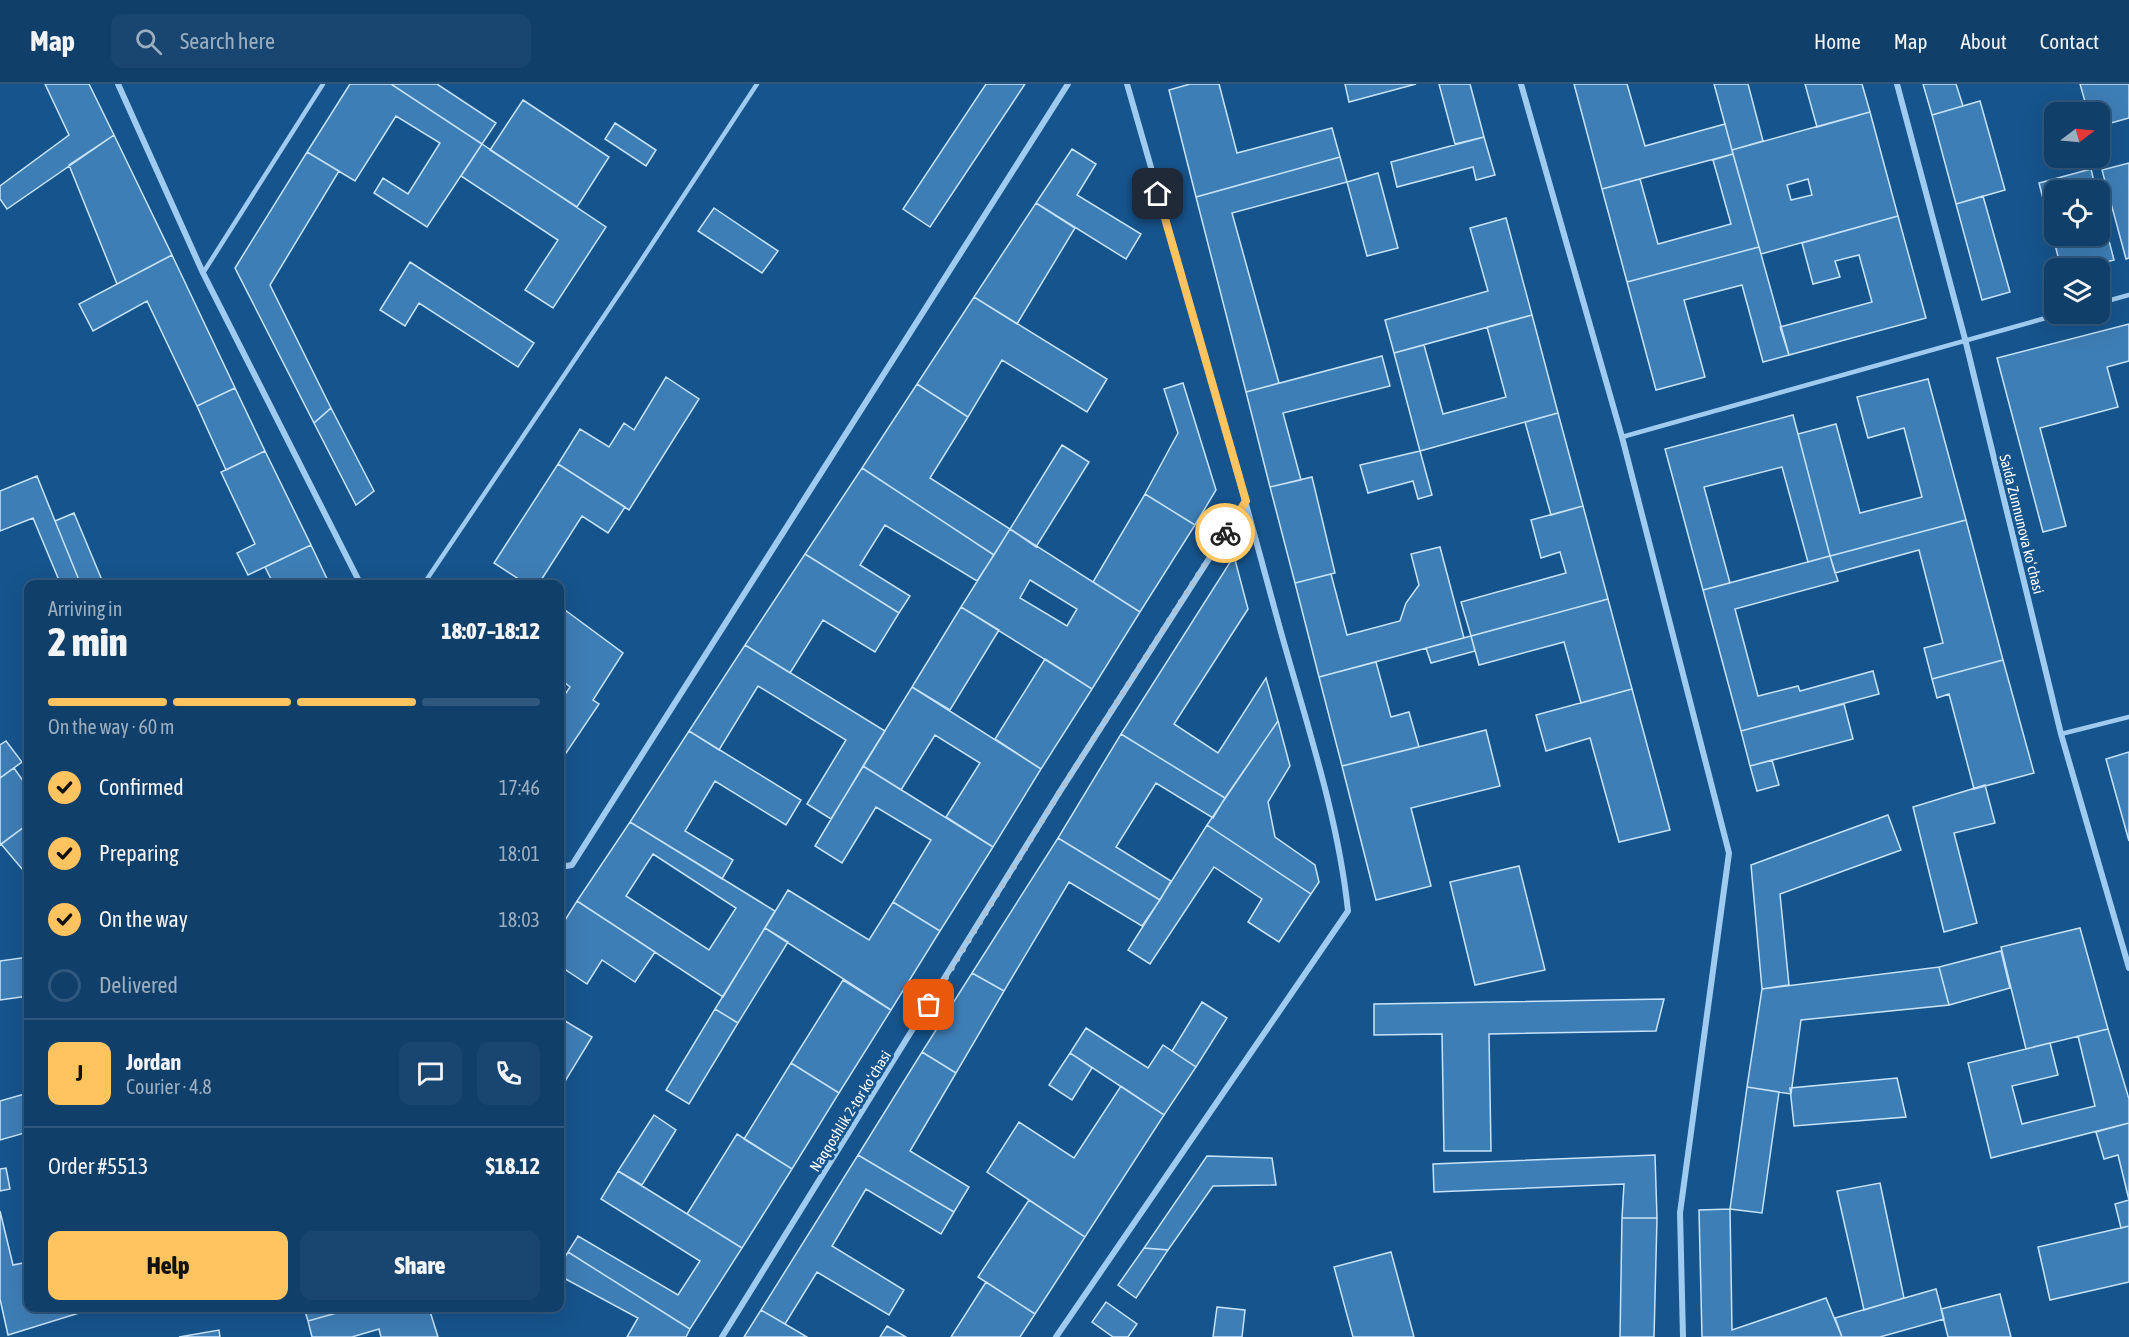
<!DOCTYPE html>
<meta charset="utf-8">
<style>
:root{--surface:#103f6a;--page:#194670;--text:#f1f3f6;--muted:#9cafc1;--line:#30587e;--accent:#ffc35f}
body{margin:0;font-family:"Asap Condensed",sans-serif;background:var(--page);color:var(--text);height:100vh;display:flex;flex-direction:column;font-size:22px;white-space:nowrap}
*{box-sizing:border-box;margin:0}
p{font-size:20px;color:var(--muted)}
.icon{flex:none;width:33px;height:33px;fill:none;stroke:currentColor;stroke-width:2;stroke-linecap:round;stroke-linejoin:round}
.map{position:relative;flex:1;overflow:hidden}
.side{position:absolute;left:24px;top:496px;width:540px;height:732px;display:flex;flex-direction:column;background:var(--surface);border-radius:12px;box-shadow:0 6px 24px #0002,0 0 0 2px var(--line)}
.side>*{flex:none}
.needle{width:39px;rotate:74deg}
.fabs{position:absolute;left:2044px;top:18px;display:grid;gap:12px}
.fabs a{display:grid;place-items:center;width:66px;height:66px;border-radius:12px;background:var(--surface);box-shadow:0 6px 24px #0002,0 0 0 2px var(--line);font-size:30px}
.pin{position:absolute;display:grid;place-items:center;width:51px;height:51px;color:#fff;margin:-26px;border-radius:12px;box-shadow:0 3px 9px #0006}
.courier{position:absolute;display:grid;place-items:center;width:60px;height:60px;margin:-30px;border:4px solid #ffc35f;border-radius:50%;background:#fff;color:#222;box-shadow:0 2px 8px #0007}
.overview em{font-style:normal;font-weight:800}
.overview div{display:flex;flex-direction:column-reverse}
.overview{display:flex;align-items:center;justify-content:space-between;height:102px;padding:0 24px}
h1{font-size:39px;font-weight:800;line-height:45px}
.bar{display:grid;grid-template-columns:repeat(4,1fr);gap:9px 6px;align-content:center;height:72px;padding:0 24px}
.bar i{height:8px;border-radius:4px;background:var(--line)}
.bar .selected{background:var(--accent)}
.bar p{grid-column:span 4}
.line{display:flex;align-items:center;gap:15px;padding:0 24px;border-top:2px solid var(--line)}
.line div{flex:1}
.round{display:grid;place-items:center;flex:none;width:63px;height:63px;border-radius:12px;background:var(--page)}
ol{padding:0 24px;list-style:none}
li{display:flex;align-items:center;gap:18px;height:66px}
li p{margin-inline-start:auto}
li .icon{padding:6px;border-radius:50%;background:var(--accent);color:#111;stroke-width:4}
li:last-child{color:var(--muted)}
li i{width:33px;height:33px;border:3px solid var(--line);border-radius:50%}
.cta{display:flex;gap:12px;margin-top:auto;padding:12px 24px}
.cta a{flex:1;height:69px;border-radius:12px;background:var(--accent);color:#111;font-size:24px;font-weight:800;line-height:69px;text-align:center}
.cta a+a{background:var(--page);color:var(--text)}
header{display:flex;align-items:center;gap:36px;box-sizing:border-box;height:84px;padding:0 30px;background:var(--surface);border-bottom:2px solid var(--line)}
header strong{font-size:28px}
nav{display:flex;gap:33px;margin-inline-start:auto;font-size:21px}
.search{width:420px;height:54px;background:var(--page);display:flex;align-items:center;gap:15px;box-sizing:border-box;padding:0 21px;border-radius:12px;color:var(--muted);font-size:22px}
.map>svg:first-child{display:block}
.building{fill:#3e7eb6;stroke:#c7e3fb;stroke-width:1.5;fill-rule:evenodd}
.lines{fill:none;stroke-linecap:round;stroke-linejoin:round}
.lane{stroke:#a0cbf0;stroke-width:4.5}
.street{stroke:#a0cbf0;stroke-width:6}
.done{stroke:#adc3d7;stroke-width:6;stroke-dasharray:0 10.8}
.route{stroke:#ffc35f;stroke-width:8}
.labels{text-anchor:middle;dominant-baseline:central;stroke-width:6;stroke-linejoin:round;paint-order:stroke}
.street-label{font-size:15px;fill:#fff;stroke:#16548d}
</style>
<header>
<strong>Map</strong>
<div class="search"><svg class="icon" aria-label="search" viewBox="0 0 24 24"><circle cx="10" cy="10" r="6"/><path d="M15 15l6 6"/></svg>Search here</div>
<nav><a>Home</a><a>Map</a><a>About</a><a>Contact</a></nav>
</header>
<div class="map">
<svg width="2129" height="1253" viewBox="0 0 2129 1253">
<rect width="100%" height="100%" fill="#16548d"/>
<path class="building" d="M 45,0 L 89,0 L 114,51 L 7,125 L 0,115 L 0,102 L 69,51 Z
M 350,0 L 391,0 L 482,60 L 427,143 L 374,109 L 383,94 L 408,110 L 440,59 L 396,32 L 355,97 L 307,68 Z
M 391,0 L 437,0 L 496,39 L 482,60 Z
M 986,0 L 1025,0 L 930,143 L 903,125 Z
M 1190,0 L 1219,0 L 1237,69 L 1332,44 L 1340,73 L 1196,113 L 1169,6 Z
M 1345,0 L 1416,0 L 1349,18 Z
M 1439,0 L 1470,0 L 1484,53 L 1455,60 Z
M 1574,0 L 1627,0 L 1645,62 L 1725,40 L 1733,70 L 1602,105 Z
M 1714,0 L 1748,0 L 1763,57 L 1732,66 Z
M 1805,0 L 1862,0 L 1870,28 L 1817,43 Z
M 1923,0 L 1956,0 L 1963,22 L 1932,31 Z
M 2080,0 L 2129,0 L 2129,34 L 2100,42 L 2100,28 L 2088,28 Z
M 523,16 L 609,73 L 577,123 L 490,66 Z
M 1980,17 L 2005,106 L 1956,120 L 1932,31 Z
M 1870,28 L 1898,132 L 1761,170 L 1732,66 ZM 1808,95 L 1812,111 L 1791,116 L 1787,101 Z
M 615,39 L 656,66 L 646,82 L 605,55 Z
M 114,51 L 172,171 L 117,200 L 69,81 Z
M 1484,53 L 1495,91 L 1476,96 L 1473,83 L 1397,103 L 1391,78 Z
M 482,60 L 606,143 L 553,224 L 525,206 L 558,156 L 461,92 Z
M 1072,65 L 1096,80 L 1077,111 L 1141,150 L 1126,175 L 1036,119 Z
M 307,68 L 339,87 L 270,201 L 331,324 L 314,339 L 235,184 Z
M 1733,70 L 1759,163 L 1627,198 L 1602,105 L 1640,95 L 1658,160 L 1731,140 L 1713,76 Z
M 1340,73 L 1347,98 L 1232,129 L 1279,299 L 1246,308 L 1196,113 Z
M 2129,79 L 2129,174 L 2126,175 L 2102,86 Z
M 2091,85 L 2096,106 L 2055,106 L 2055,152 L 2100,152 L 2100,122 L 2114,176 L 2084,184 L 2061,184 L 2039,99 Z
M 1378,89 L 1398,164 L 1367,172 L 1347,98 Z
M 1983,112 L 2010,208 L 1982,216 L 1956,120 Z
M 1036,119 L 1075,144 L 1017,240 L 974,213 Z
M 714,124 L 778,167 L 762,189 L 698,147 Z
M 1898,132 L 1926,234 L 1789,271 L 1780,243 L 1872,218 L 1859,171 L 1835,177 L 1840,193 L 1813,200 L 1802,159 Z
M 1506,134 L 1532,231 L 1394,269 L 1385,236 L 1488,207 L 1470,144 Z
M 1759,163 L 1789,271 L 1763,278 L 1742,201 L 1684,216 L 1705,293 L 1656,306 L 1627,198 Z
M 172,171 L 235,304 L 197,322 L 147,217 L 93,247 L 79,220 Z
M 410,178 L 534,259 L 518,283 L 419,219 L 405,242 L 380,226 Z
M 974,213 L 1107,295 L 1087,328 L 1002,276 L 968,333 L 917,300 Z
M 1532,231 L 1558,329 L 1420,367 L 1394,269 L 1424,261 L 1443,330 L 1506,313 L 1487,243 Z
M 2129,240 L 2129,277 L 2107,283 L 2118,323 L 2040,344 L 2066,442 L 2043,448 L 1997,274 Z
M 1382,272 L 1390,302 L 1283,329 L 1301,396 L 1270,403 L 1246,308 Z
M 666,293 L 699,315 L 629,426 L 558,380 L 580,345 L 609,363 L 624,339 L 634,346 Z
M 1928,295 L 1966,436 L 1830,472 L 1798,350 L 1836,340 L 1860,429 L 1922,413 L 1904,344 L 1868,354 L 1857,313 Z
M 1183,299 L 1216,406 L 1195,441 L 1145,410 L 1178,349 L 1164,305 Z
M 917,300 L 968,333 L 930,394 L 1010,445 L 994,471 L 862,384 Z
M 235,304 L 265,367 L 226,386 L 197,322 Z
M 331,324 L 374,407 L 356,421 L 314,339 Z
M 1558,329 L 1583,422 L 1551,431 L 1525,338 Z
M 1793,331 L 1830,472 L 1808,478 L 1782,383 L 1704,403 L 1730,499 L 1703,506 L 1665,365 Z
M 1062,361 L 1089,378 L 1036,463 L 1010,445 Z
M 265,367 L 311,461 L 248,491 L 237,469 L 255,460 L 221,388 Z
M 1420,367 L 1432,411 L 1418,415 L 1413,397 L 1368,409 L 1360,381 Z
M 558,380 L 625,423 L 608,449 L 582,432 L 538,501 L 528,501 L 494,479 Z
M 862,384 L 994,471 L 977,497 L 885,441 L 860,481 L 910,512 L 899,529 L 805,470 Z
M 37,392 L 55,437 L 81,501 L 61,501 L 33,434 L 0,447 L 0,407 Z
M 1312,393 L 1335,489 L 1295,499 L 1270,403 Z
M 1145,410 L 1195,441 L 1140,528 L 1093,498 Z
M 1583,422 L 1608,515 L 1471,552 L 1461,518 L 1566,489 L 1560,468 L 1541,474 L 1531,436 Z
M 74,429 L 104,501 L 81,501 L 55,437 Z
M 1966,436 L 2003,576 L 1932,595 L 1924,564 L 1943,559 L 1919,466 L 1835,489 L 1830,472 Z
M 1010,445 L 1140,528 L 1092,605 L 961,523 ZM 1030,496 L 1077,525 L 1067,542 L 1020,514 Z
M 311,461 L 330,501 L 274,501 L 265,483 Z
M 1440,463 L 1464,554 L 1319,593 L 1295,499 L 1331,490 L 1347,551 L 1400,537 L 1406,519 L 1419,501 L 1411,470 Z
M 805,470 L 899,529 L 875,568 L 823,536 L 790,589 L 745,561 Z
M 1234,472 L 1248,525 L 1174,640 L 1218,669 L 1266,594 L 1278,637 L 1225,714 L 1121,650 Z
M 1830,472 L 1838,497 L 1735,525 L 1758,612 L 1798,602 L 1800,607 L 1873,587 L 1879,610 L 1741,647 L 1703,506 Z
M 1608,515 L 1632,605 L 1581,619 L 1564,558 L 1479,581 L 1471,552 Z
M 961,523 L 999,546 L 950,626 L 912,603 Z
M 565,526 L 623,569 L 593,616 L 599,620 L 560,678 L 560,618 L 570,603 L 560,595 L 560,534 Z
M 1471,552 L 1475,567 L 1431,579 L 1426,564 Z
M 745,561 L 885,647 L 831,735 L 807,720 L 846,656 L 758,602 L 719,666 L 689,647 Z
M 1045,575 L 1092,605 L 1041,685 L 995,655 Z
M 2003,576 L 2034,689 L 1974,705 L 1949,610 L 1937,614 L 1932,595 Z
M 1376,578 L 1391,633 L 1409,628 L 1419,663 L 1342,682 L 1319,593 Z
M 912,603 L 1041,685 L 993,763 L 946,733 L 980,679 L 935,651 L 901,706 L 863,682 Z
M 1632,605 L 1670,746 L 1619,758 L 1590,654 L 1546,667 L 1536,631 Z
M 1844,620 L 1853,655 L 1750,682 L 1741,647 Z
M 1278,637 L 1290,682 L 1268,718 L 1275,753 L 1315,781 L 1319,798 L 1311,810 L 1207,741 Z
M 1486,646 L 1500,702 L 1411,724 L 1431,802 L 1376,816 L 1342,682 Z
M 689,647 L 801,716 L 786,741 L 715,697 L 685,747 L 733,776 L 722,795 L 630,738 Z
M 1121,650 L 1225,714 L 1213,734 L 1156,699 L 1116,763 L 1171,797 L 1160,816 L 1058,754 Z
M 6,657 L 22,678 L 0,694 L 0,661 Z
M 2129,668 L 2129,757 L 2106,675 Z
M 1772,676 L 1779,701 L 1757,707 L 1750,682 Z
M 863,682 L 993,763 L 940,847 L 893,818 L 931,756 L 876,723 L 842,779 L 815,762 Z
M 14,684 L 28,704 L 28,740 L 0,761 L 0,694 Z
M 1985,701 L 1995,739 L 1954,749 L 1977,839 L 1944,848 L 1913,723 Z
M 1888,731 L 1901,766 L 1780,810 L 1789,901 L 1762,905 L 1751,781 Z
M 630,738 L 775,827 L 723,913 L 577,817 ZM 653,770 L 736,824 L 709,866 L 626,812 Z
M 28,740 L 28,792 L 1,760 Z
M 1207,741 L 1311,810 L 1279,858 L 1248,838 L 1262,815 L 1214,783 L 1150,880 L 1128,866 Z
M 1058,754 L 1160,816 L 1142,842 L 1069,798 L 1004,907 L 972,889 Z
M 1519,782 L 1545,886 L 1475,901 L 1450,798 Z
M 788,806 L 869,856 L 893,818 L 940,847 L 891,926 L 765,844 Z
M 577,817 L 655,868 L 635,898 L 602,876 L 587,900 L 560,882 L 560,844 Z
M 765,844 L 788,858 L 738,939 L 715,925 Z
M 2080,844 L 2108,945 L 2026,965 L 2001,863 Z
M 2001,867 L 2010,904 L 1949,921 L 1939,883 Z
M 28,873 L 28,912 L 0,916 L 0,877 Z
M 1939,883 L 1949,921 L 1801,936 L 1791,1010 L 1747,1003 L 1762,905 Z
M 972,889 L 1004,907 L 956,989 L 922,968 Z
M 843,896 L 891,926 L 839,1009 L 791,979 Z
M 1664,915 L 1656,947 L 1489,950 L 1491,1067 L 1444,1067 L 1442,950 L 1374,951 L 1374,920 Z
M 1202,918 L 1227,934 L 1196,983 L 1172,967 Z
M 715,925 L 738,939 L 689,1020 L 666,1006 Z
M 560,934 L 592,953 L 564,999 L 560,996 Z
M 1086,944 L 1148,984 L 1163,961 L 1196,983 L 1164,1031 L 1070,969 Z
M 2108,945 L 2129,1015 L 2129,1039 L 1991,1074 L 1968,979 L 2050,959 L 2058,991 L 2012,1002 L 2022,1040 L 2095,1022 L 2078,952 Z
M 922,968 L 956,989 L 910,1067 L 969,1103 L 954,1128 L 858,1071 Z
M 1070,969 L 1092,984 L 1072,1016 L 1049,1001 Z
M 791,979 L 839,1009 L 792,1085 L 744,1055 Z
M 1897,994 L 1906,1033 L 1794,1042 L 1790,1004 Z
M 1121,1002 L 1164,1031 L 1085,1153 L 987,1088 L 1019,1038 L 1074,1074 Z
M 1747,1003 L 1779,1008 L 1762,1129 L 1730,1125 Z
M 28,1009 L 28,1048 L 0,1056 L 0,1017 Z
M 654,1031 L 676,1046 L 642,1101 L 618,1087 Z
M 2129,1039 L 2129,1116 L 2118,1071 L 2104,1075 L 2096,1048 Z
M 737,1050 L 792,1085 L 742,1164 L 687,1130 Z
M 858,1071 L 954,1128 L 941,1150 L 866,1105 L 832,1162 L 904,1206 L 889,1231 L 817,1188 L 785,1240 L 761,1226 Z
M 1655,1071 L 1657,1134 L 1622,1134 L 1624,1100 L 1434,1108 L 1433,1080 Z
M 1207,1072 L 1272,1074 L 1276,1101 L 1213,1102 L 1168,1166 L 1144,1164 Z
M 6,1084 L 10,1105 L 0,1107 L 0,1085 Z
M 618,1087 L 742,1164 L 690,1245 L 568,1168 L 578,1152 L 678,1211 L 700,1177 L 601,1115 Z
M 1880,1099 L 1904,1214 L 1864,1226 L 1837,1107 Z
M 1029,1116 L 1085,1153 L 1035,1230 L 978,1193 Z
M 2129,1116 L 2129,1142 L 2121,1144 L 2115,1120 Z
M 1730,1125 L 1732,1246 L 1826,1214 L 1842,1253 L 1702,1253 L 1699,1126 Z
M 0,1127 L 13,1181 L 28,1178 L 28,1224 L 92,1225 L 8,1251 L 0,1215 Z
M 1622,1134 L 1657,1134 L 1654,1253 L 1620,1253 Z
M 2129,1142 L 2129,1198 L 2050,1216 L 2038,1163 Z
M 1144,1164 L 1168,1166 L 1136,1214 L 1118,1201 Z
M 568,1168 L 690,1245 L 686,1253 L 627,1253 L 638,1234 L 560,1192 L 560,1181 Z
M 1391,1168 L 1414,1253 L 1353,1253 L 1334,1183 Z
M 986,1198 L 1035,1230 L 1020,1253 L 951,1253 Z
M 1936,1205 L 1944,1235 L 1880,1253 L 1842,1253 L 1835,1234 Z
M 2000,1210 L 2011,1253 L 1948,1253 L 1941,1225 Z
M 1106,1218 L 1137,1240 L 1128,1253 L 1113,1253 L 1092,1238 Z
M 1217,1223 L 1245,1226 L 1242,1253 L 1213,1253 Z
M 304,1224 L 354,1224 L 308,1237 Z
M 354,1224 L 429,1224 L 438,1253 L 381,1253 L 379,1245 L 352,1253 L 312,1253 L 308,1237 Z
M 761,1226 L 785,1240 L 807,1253 L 744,1253 Z
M 887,1242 L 906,1253 L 880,1253 Z
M 219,1246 L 220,1253 L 179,1253 Z"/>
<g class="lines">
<path class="lane" d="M 203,189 L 323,0
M 2100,219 L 2129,211
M 1622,353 L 2060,230
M 423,501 L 633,189 L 757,0
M 2061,650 L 2129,633"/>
<path class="street" d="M 118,0 L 203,189 L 361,501
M 1521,0 L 1622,353 L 1729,769 L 1680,1129 L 1683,1253
M 1897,0 L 1965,255 L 2061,650 L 2129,884
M 560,783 L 572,781 L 1068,0
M 722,1253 L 1059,709 L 1246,417
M 1056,1253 L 1348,827 C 1338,731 1305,635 1279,541 C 1230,360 1179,180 1127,0"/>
</g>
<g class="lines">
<path class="done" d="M 929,921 L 1059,709 L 1225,449"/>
<path class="route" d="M 1158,110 L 1246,417 L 1225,449"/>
</g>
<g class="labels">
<g class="street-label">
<text transform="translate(2022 440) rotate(76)">Saida Zunnunova koʻchasi</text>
<text transform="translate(850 1027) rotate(-58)">Naqqoshlik 2-tor koʻchasi</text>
</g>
</g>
</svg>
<div class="fabs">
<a><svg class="needle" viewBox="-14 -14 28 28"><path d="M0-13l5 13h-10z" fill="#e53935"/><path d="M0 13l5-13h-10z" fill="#9cafc1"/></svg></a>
<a><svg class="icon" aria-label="locate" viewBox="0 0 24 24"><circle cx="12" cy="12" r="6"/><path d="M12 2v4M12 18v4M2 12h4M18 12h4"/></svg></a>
<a><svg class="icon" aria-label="layers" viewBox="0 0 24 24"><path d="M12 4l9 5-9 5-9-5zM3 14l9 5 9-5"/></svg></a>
</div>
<div class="pin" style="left:929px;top:921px;background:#ea580c"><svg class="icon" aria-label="bag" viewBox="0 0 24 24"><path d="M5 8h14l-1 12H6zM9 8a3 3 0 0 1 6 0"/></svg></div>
<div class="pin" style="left:1158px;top:110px;background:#1f2937"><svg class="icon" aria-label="home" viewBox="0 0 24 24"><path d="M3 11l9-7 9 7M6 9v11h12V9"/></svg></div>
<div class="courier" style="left:1225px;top:449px"><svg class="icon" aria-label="bike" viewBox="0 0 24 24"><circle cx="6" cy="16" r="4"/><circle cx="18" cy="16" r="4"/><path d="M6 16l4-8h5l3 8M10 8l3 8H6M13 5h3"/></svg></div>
<section class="side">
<div class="overview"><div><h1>2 min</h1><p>Arriving in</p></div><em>18:07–18:12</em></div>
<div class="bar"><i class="selected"></i><i class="selected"></i><i class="selected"></i><i></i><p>On the way · 60 m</p></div>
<ol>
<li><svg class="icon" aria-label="check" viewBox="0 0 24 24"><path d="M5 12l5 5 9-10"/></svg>Confirmed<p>17:46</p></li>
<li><svg class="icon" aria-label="check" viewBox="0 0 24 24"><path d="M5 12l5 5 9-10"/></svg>Preparing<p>18:01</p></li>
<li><svg class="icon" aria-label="check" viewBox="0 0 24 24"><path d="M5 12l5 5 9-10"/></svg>On the way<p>18:03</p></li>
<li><i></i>Delivered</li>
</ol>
<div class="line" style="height:108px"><b class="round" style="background:var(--accent);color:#111">J</b><div><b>Jordan</b><p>Courier · 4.8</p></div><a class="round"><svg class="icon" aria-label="chat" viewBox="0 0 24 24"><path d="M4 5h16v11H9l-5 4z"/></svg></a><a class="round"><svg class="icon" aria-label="phone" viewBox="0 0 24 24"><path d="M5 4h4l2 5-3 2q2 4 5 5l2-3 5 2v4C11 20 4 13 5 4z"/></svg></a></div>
<div class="line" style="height:78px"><div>Order #5513</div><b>$18.12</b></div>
<div class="cta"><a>Help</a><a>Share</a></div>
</section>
</div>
